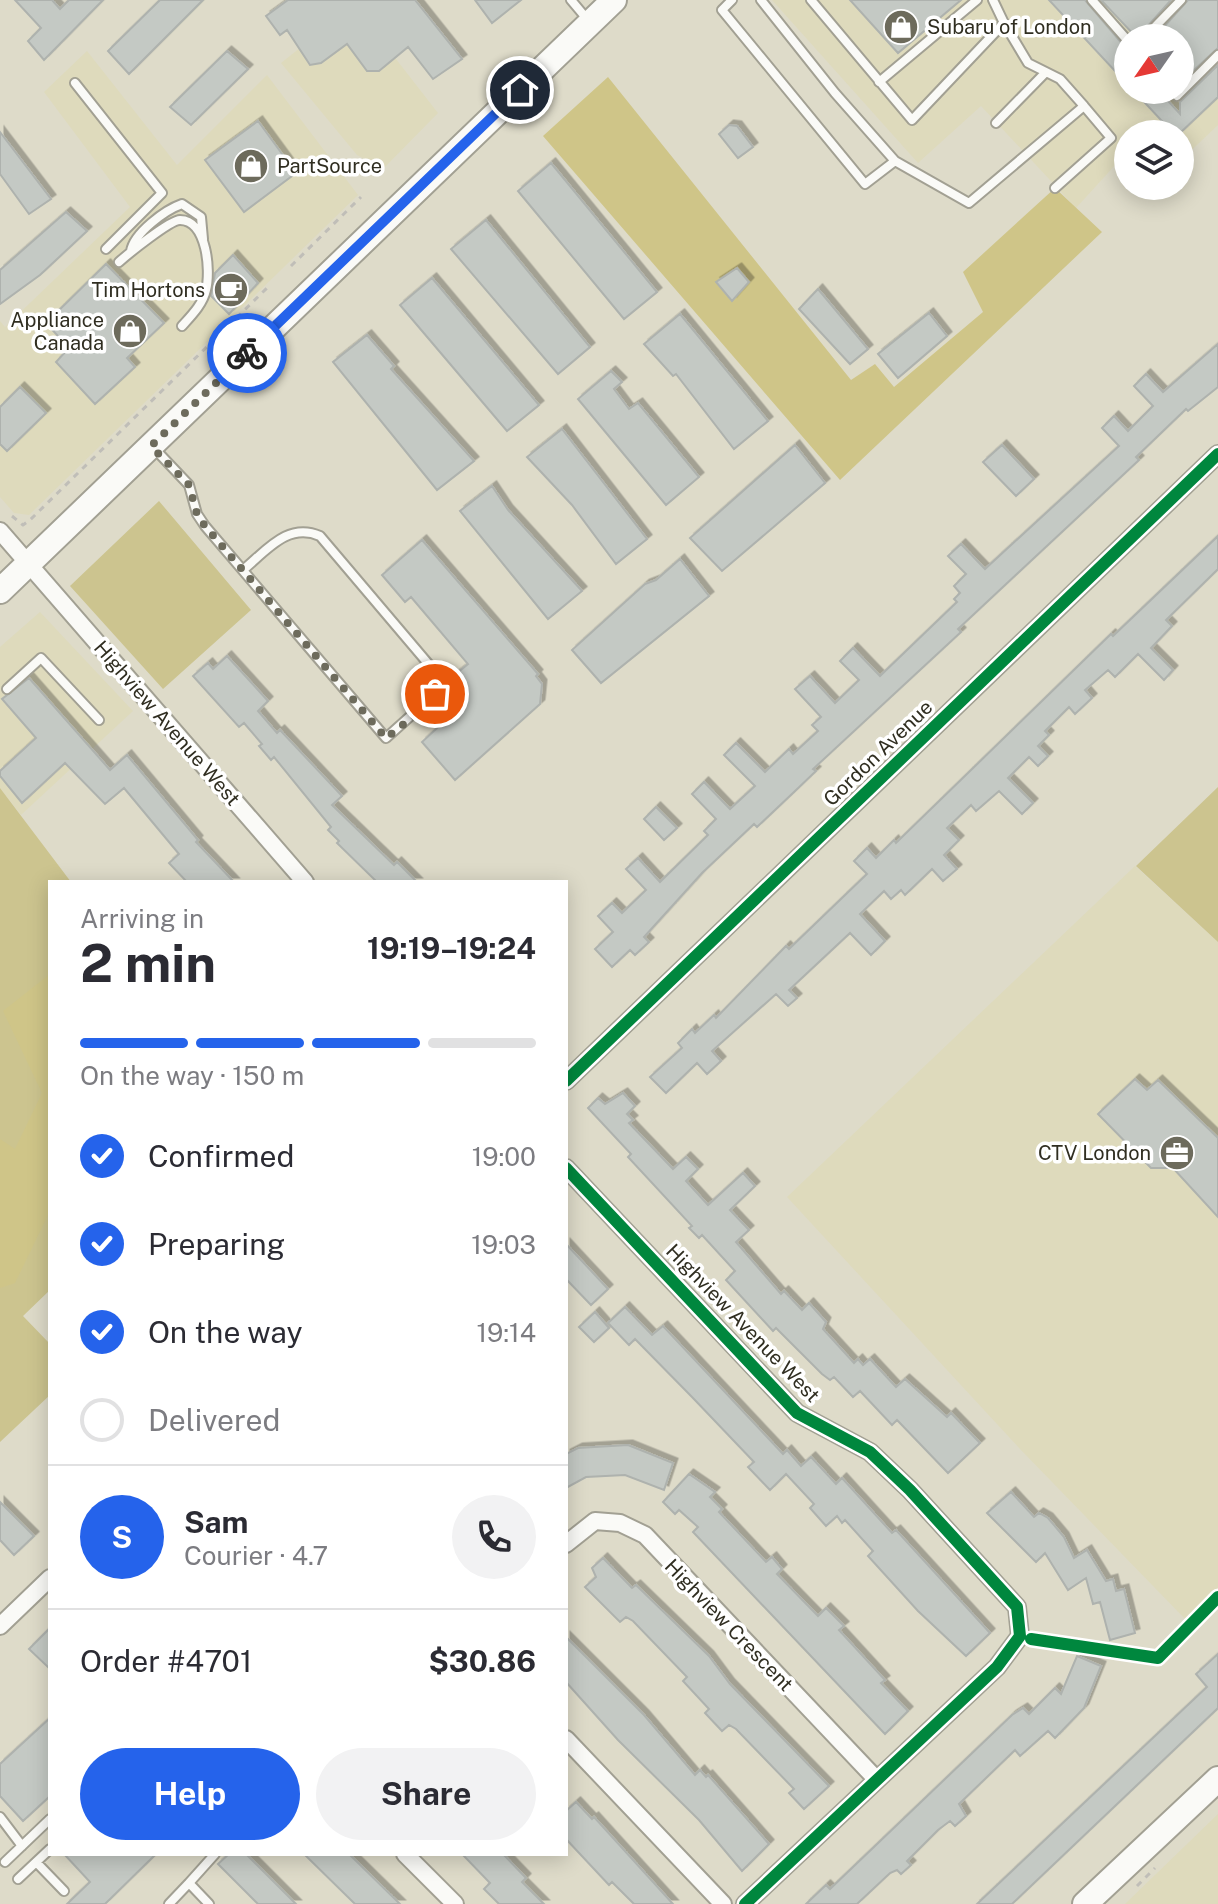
<!DOCTYPE html>
<meta charset="utf-8">
<style>
:root{--surface:#fff;--page:#f2f2f3;--text:#2b2b33;--muted:#7c7c81;--line:#e1e1e2;--accent:#2563eb}
body{margin:0;font-family:"Public Sans",sans-serif;background:var(--page);color:var(--text);height:100vh;display:flex;flex-direction:column;font-size:30px;white-space:nowrap}
*{box-sizing:border-box;margin:0}
p{font-size:26px;color:var(--muted)}
.icon{flex:none;width:44px;height:44px;fill:none;stroke:currentColor;stroke-width:2;stroke-linecap:round;stroke-linejoin:round}
.map{position:relative;flex:1;overflow:hidden}
.details{position:absolute;left:48px;top:880px;width:520px;height:976px;display:flex;flex-direction:column;background:var(--surface);border-radius:0px;box-shadow:0 4px 20px #0003}
.details>*{flex:none}
.needle{width:52px;rotate:236deg}
.fabs{position:absolute;left:1114px;top:24px;display:grid;gap:16px}
.fabs a{display:grid;place-items:center;width:80px;height:80px;border-radius:50%;background:var(--surface);box-shadow:0 4px 20px #0003;font-size:40px}
.pin{position:absolute;display:grid;place-items:center;width:68px;height:68px;color:#fff;margin:-34px;border:4px solid #fff;border-radius:50%;box-shadow:0 2px 8px #0007}
.courier{position:absolute;display:grid;place-items:center;width:80px;height:80px;margin:-40px;border:6px solid #2563eb;border-radius:50%;background:#fff;color:#222;box-shadow:0 2px 10px #0007}
.overview em{font-style:normal;font-weight:700}
.overview div{display:flex;flex-direction:column-reverse}
.overview{display:flex;align-items:center;justify-content:space-between;height:136px;padding:0 32px}
h1{font-size:52px;font-weight:700;line-height:60px}
.bar{display:grid;grid-template-columns:repeat(4,1fr);gap:12px 8px;align-content:center;height:96px;padding:0 32px}
.bar i{height:10px;border-radius:6px;background:var(--line)}
.bar .current{background:var(--accent)}
.bar p{grid-column:span 4}
.line{display:flex;align-items:center;gap:20px;padding:0 32px;border-top:2px solid var(--line)}
.line div{flex:1}
.round{display:grid;place-items:center;flex:none;width:84px;height:84px;border-radius:42px;background:var(--page)}
ol{padding:0 32px;list-style:none}
li{display:flex;align-items:center;gap:24px;height:88px}
li p{margin-inline-start:auto}
li .icon{padding:8px;border-radius:50%;background:var(--accent);color:#fff;stroke-width:4}
li:last-child{color:var(--muted)}
li i{width:44px;height:44px;border:4px solid var(--line);border-radius:50%}
.cta{display:flex;gap:16px;margin-top:auto;padding:16px 32px}
.cta a{flex:1;height:92px;border-radius:48px;background:var(--accent);color:#fff;font-size:32px;font-weight:700;line-height:92px;text-align:center}
.cta a+a{background:var(--page);color:var(--text)}
.map>svg:first-child{display:block}
.built{fill:#dedabc;fill-rule:evenodd}
.green{fill:#ccc48f}
.forest{fill:#cfc588}
.building{fill:#c4c9c4;stroke:#aeb2ae;stroke-width:2;filter:url(#shadow)}
.lines{fill:none;stroke-linecap:round;stroke-linejoin:round}
.lane-casing{stroke:#a2a093;stroke-width:12}
.street-casing{stroke:#a2a093;stroke-width:20}
.secondary-casing{stroke:#a2a093;stroke-width:28}
.path{stroke:#c0beb8;stroke-width:3;stroke-dasharray:6 6;stroke-linecap:butt}
.lane{stroke:#fafaf7;stroke-width:8}
.street{stroke:#fafaf7;stroke-width:16}
.secondary{stroke:#fafaf7;stroke-width:24}
.cycleway-casing{stroke:#fff;stroke-width:17}
.cycleway{stroke:#00873e;stroke-width:12}
.done{stroke:#6d6b5c;stroke-width:8;stroke-dasharray:0 14.4}
.route{stroke:#2563eb;stroke-width:10}
.labels{text-anchor:middle;dominant-baseline:central;stroke-width:7;stroke-linejoin:round;paint-order:stroke}
.poi-label{font-size:20px;fill:#302e21;stroke:#fff;text-anchor:end}
.street-label{font-size:20px;fill:#302e21;stroke:#fff}
</style>
<div class="map">
<svg width="1218" height="1904" viewBox="0 0 1218 1904">
<defs>
<filter id="shadow"><feDropShadow dx="4.5" dy="-4.5" stdDeviation="0" flood-color="#0004"/></filter>
</defs>
<rect width="100%" height="100%" fill="#dedbc9"/>
<path class="built" d="M 772,0 L 1218,0 L 1218,125 L 1180,161 L 1180,134 L 1154,134 L 1149,128 L 1143,134 L 1128,134 L 1128,151 L 1076,208 L 981,106 L 918,163 ZM 1128,38 L 1180,38 L 1180,90 L 1128,90 Z
M 354,5 L 438,113 L 383,169 L 357,155 L 281,63 Z
M 87,51 L 177,165 L 267,75 L 358,195 L 29,515 L 14,513 L 0,497 L 0,321 L 5,327 L 130,207 L 44,92 Z
M 40,612 L 133,711 L 21,815 L 0,788 L 0,647 Z
M 1135,866 L 1218,942 L 1218,1595 L 1188,1622 L 1020,1449 L 787,1197 Z
M 1218,1814 L 1218,1904 L 1125,1904 Z"/>
<path class="green" d="M 159,501 L 251,610 L 163,689 L 70,586 Z
M 1218,787 L 1218,942 L 1136,866 Z
M 0,788 L 71,882 L 50,882 L 50,1290 L 23,1316 L 50,1344 L 50,1395 L 0,1442 Z"/>
<path class="forest" d="M 608,77 L 851,380 L 875,364 L 894,387 L 983,312 L 963,272 L 1055,188 L 1102,232 L 840,480 L 543,136 Z
M 50,974 L 50,1211 L 15,1283 L 0,1288 L 0,1139 L 15,1149 L 42,1093 L 3,1011 Z"/>
<path class="building" d="M 15,0 L 52,0 L 60,9 L 69,0 L 103,0 L 44,60 L 28,41 L 41,28 Z
M 160,0 L 203,0 L 129,74 L 108,51 Z
M 288,0 L 415,0 L 462,59 L 433,79 L 408,47 L 379,71 L 367,71 L 347,44 L 321,63 L 310,65 L 287,30 L 280,35 L 266,16 Z
M 475,0 L 521,0 L 492,23 Z
M 850,0 L 961,0 L 898,53 Z
M 1049,0 L 1085,0 L 1125,47 L 1121,50 L 1128,58 L 1128,85 Z
M 1101,0 L 1171,0 L 1137,38 Z
M 1188,0 L 1218,0 L 1218,48 L 1180,83 L 1180,38 L 1154,38 Z
M 227,51 L 248,69 L 191,125 L 170,107 Z
M 1218,65 L 1218,97 L 1179,134 L 1174,134 L 1133,90 L 1158,90 L 1180,114 L 1180,102 Z
M 258,121 L 296,173 L 244,212 L 205,160 Z
M 729,125 L 737,126 L 753,147 L 738,158 L 719,134 Z
M 0,132 L 51,199 L 29,214 L 0,174 Z
M 551,163 L 657,292 L 624,319 L 518,191 Z
M 66,212 L 87,231 L 40,275 L 0,304 L 0,270 Z
M 486,220 L 590,347 L 558,374 L 451,249 Z
M 233,255 L 258,283 L 229,314 L 211,296 L 215,273 Z
M 106,264 L 164,323 L 127,358 L 135,367 L 95,404 L 56,362 L 69,348 L 46,323 Z
M 737,268 L 749,282 L 732,301 L 716,282 Z
M 432,278 L 539,405 L 507,431 L 400,305 Z
M 818,289 L 868,349 L 850,364 L 799,309 Z
M 929,313 L 947,336 L 898,378 L 878,354 Z
M 680,314 L 768,421 L 734,449 L 676,374 L 673,376 L 644,344 Z
M 367,335 L 394,366 L 391,369 L 474,461 L 437,490 L 333,362 Z
M 1218,344 L 1218,387 L 1188,411 L 1186,409 L 1136,457 L 1139,460 L 958,629 L 961,632 L 813,769 L 816,771 L 794,792 L 757,827 L 754,824 L 702,873 L 644,937 L 649,942 L 635,955 L 630,950 L 612,967 L 595,949 L 613,932 L 598,916 L 612,903 L 622,913 L 646,890 L 626,869 L 638,858 L 660,882 L 708,835 L 704,831 L 716,819 L 692,794 L 704,782 L 730,809 L 755,786 L 724,755 L 736,743 L 765,772 L 789,749 L 793,754 L 818,731 L 812,725 L 821,717 L 795,689 L 810,676 L 835,703 L 859,680 L 840,661 L 853,648 L 880,676 L 957,602 L 954,599 L 960,593 L 954,586 L 966,574 L 948,556 L 961,544 L 985,569 L 1119,446 L 1102,428 L 1114,416 L 1128,431 L 1153,406 L 1134,386 L 1146,374 L 1163,392 Z
M 611,371 L 622,382 L 614,389 L 629,409 L 638,403 L 699,477 L 666,505 L 578,399 Z
M 20,387 L 46,413 L 7,451 L 0,444 L 0,407 Z
M 562,429 L 647,539 L 616,564 L 572,505 L 527,457 Z
M 795,445 L 825,483 L 722,571 L 690,538 Z
M 1002,445 L 1034,479 L 1016,496 L 983,462 Z
M 492,486 L 508,510 L 582,591 L 548,619 L 460,511 Z
M 1218,536 L 1218,569 L 1166,620 L 1172,626 L 1151,648 L 1173,670 L 1164,680 L 1138,654 L 1115,677 L 1108,670 L 1085,690 L 1092,698 L 1075,714 L 1069,707 L 1045,731 L 1049,735 L 1038,746 L 1048,756 L 1038,766 L 1029,757 L 1008,778 L 1033,803 L 1022,814 L 999,791 L 976,811 L 971,805 L 947,828 L 959,840 L 944,855 L 957,869 L 943,881 L 932,869 L 905,895 L 901,890 L 891,899 L 884,891 L 860,914 L 885,941 L 871,955 L 850,933 L 789,990 L 797,998 L 788,1006 L 776,994 L 712,1051 L 721,1061 L 707,1074 L 697,1063 L 666,1093 L 650,1077 L 682,1048 L 678,1043 L 692,1029 L 695,1033 L 714,1015 L 716,1018 L 786,946 L 789,949 L 867,874 L 854,861 L 867,848 L 876,858 L 894,840 L 896,843 L 1111,634 L 1113,636 Z
M 422,540 L 538,674 L 536,676 L 542,684 L 540,704 L 455,780 L 422,742 L 460,707 L 450,695 L 451,678 L 468,664 L 411,597 L 405,602 L 382,575 Z
M 680,559 L 709,596 L 601,683 L 572,650 L 645,584 L 656,580 Z
M 227,656 L 268,701 L 258,711 L 277,733 L 280,730 L 342,796 L 332,805 L 394,865 L 397,862 L 417,882 L 377,882 L 337,843 L 339,841 L 328,830 L 331,827 L 274,757 L 271,760 L 259,746 L 262,744 L 244,723 L 239,727 L 193,676 L 208,663 L 213,669 Z
M 29,678 L 110,770 L 127,755 L 198,840 L 196,842 L 234,882 L 187,882 L 169,863 L 179,854 L 124,788 L 105,804 L 65,763 L 22,803 L 0,776 L 0,771 L 36,738 L 2,699 Z
M 656,807 L 677,828 L 664,840 L 644,819 Z
M 1135,1079 L 1147,1090 L 1158,1080 L 1218,1138 L 1218,1217 L 1173,1168 L 1151,1168 L 1098,1114 Z
M 623,1093 L 635,1106 L 627,1114 L 633,1120 L 629,1123 L 673,1169 L 686,1157 L 698,1169 L 686,1181 L 708,1205 L 743,1173 L 755,1186 L 730,1210 L 749,1230 L 736,1242 L 781,1294 L 784,1291 L 802,1310 L 809,1303 L 826,1322 L 823,1329 L 854,1363 L 858,1359 L 863,1365 L 870,1359 L 896,1387 L 905,1379 L 947,1417 L 951,1413 L 980,1443 L 948,1473 L 897,1420 L 892,1425 L 860,1391 L 853,1397 L 834,1377 L 830,1380 L 822,1374 L 776,1328 L 773,1331 L 726,1280 L 735,1271 L 702,1235 L 699,1238 L 689,1228 L 692,1226 L 628,1157 L 631,1154 L 588,1108 L 598,1098 L 605,1104 Z
M 566,1244 L 608,1289 L 591,1305 L 566,1279 Z
M 625,1307 L 652,1335 L 663,1326 L 783,1454 L 787,1450 L 801,1466 L 811,1457 L 836,1484 L 842,1478 L 892,1533 L 896,1530 L 990,1633 L 966,1656 L 918,1611 L 868,1556 L 873,1551 L 845,1520 L 842,1523 L 837,1516 L 826,1526 L 810,1508 L 814,1504 L 786,1474 L 770,1490 L 748,1467 L 754,1462 L 692,1397 L 635,1339 L 629,1345 L 608,1323 Z
M 595,1312 L 609,1328 L 594,1342 L 579,1327 Z
M 628,1445 L 673,1463 L 664,1490 L 625,1475 L 586,1477 L 566,1488 L 566,1454 L 578,1448 Z
M 689,1474 L 715,1492 L 710,1497 L 722,1509 L 719,1512 L 766,1562 L 772,1557 L 782,1569 L 777,1574 L 818,1616 L 826,1608 L 844,1626 L 839,1630 L 885,1680 L 881,1683 L 908,1711 L 885,1734 L 693,1532 L 698,1527 L 679,1510 L 675,1514 L 663,1502 Z
M 1011,1492 L 1034,1517 L 1039,1513 L 1048,1518 L 1064,1537 L 1074,1558 L 1087,1550 L 1106,1581 L 1113,1579 L 1116,1591 L 1124,1589 L 1135,1633 L 1110,1640 L 1100,1602 L 1093,1604 L 1086,1578 L 1068,1590 L 1045,1553 L 1036,1562 L 987,1513 Z
M 0,1502 L 34,1536 L 14,1555 L 0,1540 Z
M 603,1558 L 632,1588 L 636,1585 L 709,1656 L 730,1684 L 829,1786 L 804,1809 L 789,1793 L 794,1789 L 736,1729 L 729,1725 L 722,1731 L 705,1713 L 709,1709 L 683,1681 L 687,1677 L 633,1621 L 626,1617 L 620,1622 L 585,1587 L 596,1577 L 592,1568 Z
M 50,1628 L 50,1669 L 29,1649 Z
M 566,1637 L 644,1715 L 695,1775 L 700,1770 L 706,1777 L 708,1775 L 769,1844 L 742,1871 L 699,1820 L 618,1740 L 566,1682 Z
M 1218,1654 L 1218,1708 L 1012,1904 L 977,1904 L 1207,1687 L 1196,1674 Z
M 1077,1656 L 1101,1666 L 1084,1708 L 1055,1738 L 1048,1731 L 1020,1756 L 1015,1750 L 959,1804 L 966,1816 L 955,1826 L 950,1821 L 938,1830 L 907,1861 L 911,1865 L 901,1874 L 897,1870 L 890,1873 L 857,1904 L 806,1904 L 826,1885 L 830,1889 L 1012,1715 L 1023,1708 L 1029,1714 L 1055,1688 L 1061,1694 Z
M 50,1718 L 50,1796 L 23,1821 L 0,1796 L 0,1764 Z
M 576,1802 L 592,1819 L 594,1817 L 673,1904 L 634,1904 L 612,1882 L 609,1885 L 566,1839 L 566,1811 Z
M 64,1854 L 156,1854 L 105,1904 L 67,1904 L 90,1882 Z
M 229,1854 L 246,1854 L 296,1904 L 258,1904 L 218,1864 Z
M 304,1854 L 349,1854 L 400,1904 L 355,1904 Z
M 462,1854 L 503,1854 L 526,1878 L 522,1882 L 544,1904 L 499,1904 L 484,1889 L 490,1883 Z"/>
<g class="lines">
<g class="lane-casing">
<path id="lane" d="M 571,0 L 587,19
M 732,0 L 722,10 L 865,184 L 895,161 L 969,203 L 1084,106 L 1060,79 L 1028,63 L 1004,23 L 912,120 L 811,0
M 761,0 L 835,93 L 895,161
M 993,0 L 1004,23
M 1092,0 L 1128,41
M 1144,38 L 1181,0
M 879,82 L 977,0
M 75,83 L 162,193 L 106,249
M 1172,90 L 1177,96 L 1218,55
M 996,123 L 1045,73
M 1055,188 L 1111,138 L 1084,106
M 131,251 C 134,233 165,210 182,204 L 201,217 L 203,239
M 119,262 C 128,254 170,220 180,220 C 207,220 211,271 206,290 C 203,304 191,316 182,326
M 152,446 L 189,485 L 197,514 L 205,526 L 386,738 L 435,694 L 436,679 L 431,667 L 320,536 C 288,522 267,550 243,570
M 7,689 L 41,658 L 99,720
M 0,1817 L 22,1846
M 5,1862 L 50,1819
M 36,1862 L 64,1891
M 18,1879 L 50,1849
M 189,1883 L 215,1854
M 169,1904 L 189,1883 L 209,1904"/>
</g>
<g class="street-casing">
<path id="street" d="M 0,531 L 305,882
M 566,1081 L 1218,454
M 566,1168 L 797,1413 L 870,1452 L 910,1490 L 1017,1607 L 1020,1636 L 997,1667 L 745,1904
M 566,1544 L 595,1521 L 620,1523 L 645,1535 L 877,1780
M 0,1626 L 50,1578
M 566,1739 L 723,1904
M 405,1854 L 455,1904"/>
</g>
<g class="secondary-casing">
<path id="secondary" d="M 0,591 L 614,0
M 1085,1904 L 1218,1779"/>
</g>
<path class="path" d="M 291,266 L 361,197
M 12,516 L 23,525 L 30,520 L 269,286
M 1137,1886 L 1155,1868"/>
<use href="#lane" class="lane"/>
<use href="#street" class="street"/>
<use href="#secondary" class="secondary"/>
<g class="cycleway-casing">
<path id="cycleway" d="M 566,1081 L 1218,454
M 566,1168 L 797,1413 L 870,1452 L 910,1490 L 1017,1607 L 1020,1636 L 997,1667 L 745,1904
M 1031,1639 L 1158,1658 L 1218,1597"/>
</g>
<use href="#cycleway" class="cycleway"/>
</g>
<g class="lines">
<path class="done" d="M 247,353 L 151,446 L 189,485 L 197,514 L 205,526 L 386,738 L 422,710 L 435,694"/>
<path class="route" d="M 247,353 L 520,90"/>
</g>
<defs>
<g id="shop-disc" transform="scale(1.8)"><circle r="9.5" fill="#6d6b5c" stroke="#fff"/><path d="M-5-2.5h2.3a2.7 3.5 0 0 1 5.4 0H5L5.5 6h-11ZM-1.5-2.5h3a1.5 2.3 0 0 0-3 0Z" fill="#fff"/></g>
<g id="cafe-disc" transform="scale(1.8)"><circle r="9.5" fill="#6d6b5c" stroke="#fff"/><path d="M-5.5-4.5H6V0H3Q3 3.5 0 3.5H-2.5Q-5.5 3.5-5.5 0ZM3-3.2v2h1.7v-2ZM-6 4.5H4V6H-6Z" fill="#fff"/></g>
<g id="office-disc" transform="scale(1.8)"><circle r="9.5" fill="#6d6b5c" stroke="#fff"/><path d="M-6-3h4V-5.5h4V-3h4V5H-6ZM-1-4.5V-3h2v-1.5ZM-6 0V1H6V0Z" fill="#fff"/></g>
</defs>
<g fill-rule="evenodd">
<use href="#shop-disc" x="901" y="27"/>
<use href="#shop-disc" x="251" y="166"/>
<use href="#cafe-disc" x="231" y="290"/>
<use href="#shop-disc" x="130" y="331"/>
<use href="#office-disc" x="1177" y="1153"/>
</g>
<g class="labels">
<g class="poi-label">
<text x="927" y="27" text-anchor="start">Subaru of London</text>
<text x="277" y="166" text-anchor="start">PartSource</text>
<text x="205" y="290">Tim Hortons</text>
<text x="104" y="320">Appliance<tspan x="104" dy="23">Canada</tspan></text>
<text x="1151" y="1153">CTV London</text>
</g>
<g class="street-label">
<text transform="translate(167 723) rotate(49)">Highview Avenue West</text>
<text transform="translate(878 753) rotate(-44)">Gordon Avenue</text>
<text transform="translate(743 1323) rotate(46)">Highview Avenue West</text>
<text transform="translate(729 1625) rotate(46)">Highview Crescent</text>
</g>
</g>
</svg>
<div class="fabs">
<a><svg class="needle" viewBox="-14 -14 28 28"><path d="M0-13l5 13h-10z" fill="#e53935"/><path d="M0 13l5-13h-10z" fill="#7c7c81"/></svg></a>
<a><svg class="icon" aria-label="layers" viewBox="0 0 24 24"><path d="M12 4l9 5-9 5-9-5zM3 14l9 5 9-5"/></svg></a>
</div>
<div class="pin" style="left:435px;top:694px;background:#ea580c"><svg class="icon" aria-label="bag" viewBox="0 0 24 24"><path d="M5 8h14l-1 12H6zM9 8a3 3 0 0 1 6 0"/></svg></div>
<div class="pin" style="left:520px;top:90px;background:#1f2937"><svg class="icon" aria-label="home" viewBox="0 0 24 24"><path d="M3 11l9-7 9 7M6 9v11h12V9"/></svg></div>
<div class="courier" style="left:247px;top:353px"><svg class="icon" aria-label="bike" viewBox="0 0 24 24"><circle cx="6" cy="16" r="4"/><circle cx="18" cy="16" r="4"/><path d="M6 16l4-8h5l3 8M10 8l3 8H6M13 5h3"/></svg></div>
<section class="details">
<div class="overview"><div><h1>2 min</h1><p>Arriving in</p></div><em>19:19–19:24</em></div>
<div class="bar"><i class="current"></i><i class="current"></i><i class="current"></i><i></i><p>On the way · 150 m</p></div>
<ol>
<li><svg class="icon" aria-label="check" viewBox="0 0 24 24"><path d="M5 12l5 5 9-10"/></svg>Confirmed<p>19:00</p></li>
<li><svg class="icon" aria-label="check" viewBox="0 0 24 24"><path d="M5 12l5 5 9-10"/></svg>Preparing<p>19:03</p></li>
<li><svg class="icon" aria-label="check" viewBox="0 0 24 24"><path d="M5 12l5 5 9-10"/></svg>On the way<p>19:14</p></li>
<li><i></i>Delivered</li>
</ol>
<div class="line" style="height:144px"><b class="round" style="background:var(--accent);color:#fff">S</b><div><b>Sam</b><p>Courier · 4.7</p></div><a class="round"><svg class="icon" aria-label="phone" viewBox="0 0 24 24"><path d="M5 4h4l2 5-3 2q2 4 5 5l2-3 5 2v4C11 20 4 13 5 4z"/></svg></a></div>
<div class="line" style="height:104px"><div>Order #4701</div><b>$30.86</b></div>
<div class="cta"><a>Help</a><a>Share</a></div>
</section>
</div>
